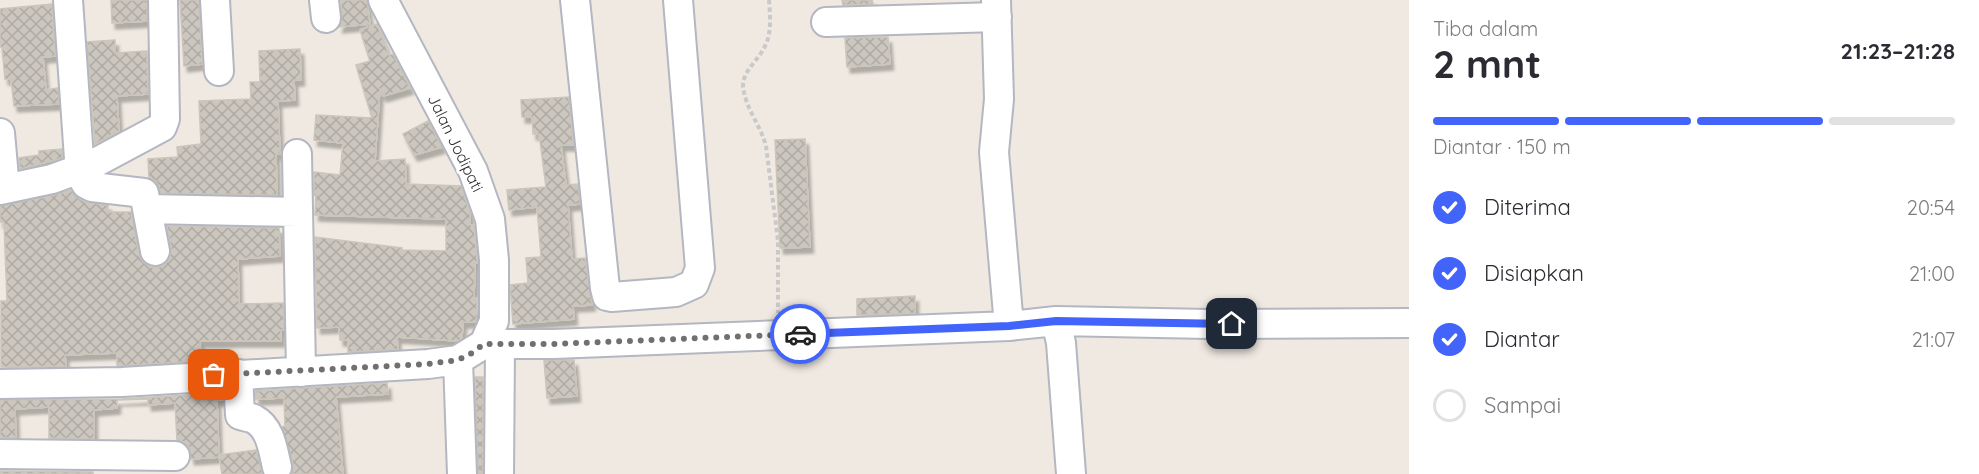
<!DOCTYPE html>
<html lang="id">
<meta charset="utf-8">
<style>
:root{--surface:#fff;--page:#f2f2f3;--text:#2b2b33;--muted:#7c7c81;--line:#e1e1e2;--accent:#4264fb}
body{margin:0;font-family:Quicksand,sans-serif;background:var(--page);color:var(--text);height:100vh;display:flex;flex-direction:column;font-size:22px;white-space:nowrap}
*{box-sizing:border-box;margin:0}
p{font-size:20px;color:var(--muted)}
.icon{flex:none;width:33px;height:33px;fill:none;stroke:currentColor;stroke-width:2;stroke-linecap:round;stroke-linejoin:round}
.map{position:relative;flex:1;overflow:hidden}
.details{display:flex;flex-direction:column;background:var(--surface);width:570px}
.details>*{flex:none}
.pin{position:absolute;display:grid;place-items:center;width:51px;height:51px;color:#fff;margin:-26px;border-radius:12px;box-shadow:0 3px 9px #0006}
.courier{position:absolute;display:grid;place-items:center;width:60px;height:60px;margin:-30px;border:4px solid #4264fb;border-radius:50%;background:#fff;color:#222;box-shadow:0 2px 8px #0007}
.overview em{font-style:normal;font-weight:700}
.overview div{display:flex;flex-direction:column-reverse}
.overview{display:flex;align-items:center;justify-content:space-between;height:102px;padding:0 24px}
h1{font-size:39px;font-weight:700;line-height:45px}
.bar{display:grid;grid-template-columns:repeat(4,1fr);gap:9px 6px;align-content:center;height:72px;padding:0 24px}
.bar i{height:8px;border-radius:4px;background:var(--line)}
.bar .selected{background:var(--accent)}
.bar p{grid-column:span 4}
ol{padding:0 24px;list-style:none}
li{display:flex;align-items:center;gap:18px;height:66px}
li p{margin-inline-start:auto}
li .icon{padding:6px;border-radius:50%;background:var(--accent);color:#fff;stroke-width:4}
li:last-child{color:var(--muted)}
li i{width:33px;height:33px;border:3px solid var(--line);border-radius:50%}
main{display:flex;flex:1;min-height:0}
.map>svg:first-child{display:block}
.building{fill:url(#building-cross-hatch);stroke:#cbc5ba;stroke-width:1.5;filter:url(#shadow)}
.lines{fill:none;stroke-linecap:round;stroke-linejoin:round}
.minor-casing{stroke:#b4b7c1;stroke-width:32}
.path{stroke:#c9c9c9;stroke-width:4;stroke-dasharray:4.5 3;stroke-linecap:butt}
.minor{stroke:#fff;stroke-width:28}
.done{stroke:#726f6d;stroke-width:6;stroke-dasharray:0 10.8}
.route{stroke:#4264fb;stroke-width:8}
.labels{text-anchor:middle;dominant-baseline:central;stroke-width:6;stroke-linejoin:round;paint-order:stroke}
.street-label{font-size:16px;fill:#2e2e2e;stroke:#fff}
</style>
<main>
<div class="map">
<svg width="1409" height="474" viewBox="0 0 1409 474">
<defs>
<pattern id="building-cross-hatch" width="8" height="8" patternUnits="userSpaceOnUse" patternTransform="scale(1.5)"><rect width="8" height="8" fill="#cbc7bf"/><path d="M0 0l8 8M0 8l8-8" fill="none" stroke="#afaba4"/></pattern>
<filter id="shadow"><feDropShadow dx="3.5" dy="6" stdDeviation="1.5" flood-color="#0004"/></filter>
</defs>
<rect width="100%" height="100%" fill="#efe9e1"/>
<path class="building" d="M 111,0 L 147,0 L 147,21 L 112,23 Z
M 180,0 L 199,0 L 202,64 L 184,66 Z
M 341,0 L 367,0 L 370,24 L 339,27 L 342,17 Z
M 842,0 L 872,0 L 873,4 L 843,5 Z
M 52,4 L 55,56 L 43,57 L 46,90 L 58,88 L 59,104 L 14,106 L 11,79 L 5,79 L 2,47 L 0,47 L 0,9 Z
M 377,24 L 389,55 L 393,54 L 410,88 L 383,96 L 380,88 L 375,161 L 405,159 L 406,184 L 461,186 L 470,213 L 470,225 L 474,225 L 477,261 L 477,263 L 475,263 L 474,298 L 477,298 L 476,322 L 463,322 L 462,338 L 458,341 L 397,337 L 398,349 L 348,352 L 348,340 L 340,340 L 339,327 L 317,328 L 315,237 L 402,248 L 402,250 L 446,251 L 446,219 L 315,215 L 316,196 L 314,195 L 314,172 L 340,175 L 343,143 L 314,140 L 316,115 L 372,118 L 356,65 L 370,61 L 360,30 Z
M 888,37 L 890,64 L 847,67 L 845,38 Z
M 115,40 L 115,53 L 147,51 L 148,94 L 117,96 L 119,131 L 95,144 L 87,42 Z
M 300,49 L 301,80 L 294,80 L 295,100 L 278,101 L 280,154 L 276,154 L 277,195 L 161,193 L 156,181 L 149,178 L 148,159 L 178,157 L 177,147 L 201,144 L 199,101 L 251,99 L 250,82 L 260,82 L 259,51 Z
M 569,97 L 573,145 L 561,145 L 566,185 L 578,184 L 580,204 L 568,205 L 572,259 L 585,258 L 592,305 L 573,306 L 574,319 L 513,324 L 510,285 L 528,283 L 526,258 L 541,257 L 537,207 L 509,210 L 507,190 L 546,187 L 539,134 L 533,134 L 532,117 L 522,117 L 521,100 Z
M 428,121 L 442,147 L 414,155 L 403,134 Z
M 805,139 L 810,247 L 780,248 L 775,140 Z
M 62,149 L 62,158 L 20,169 L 19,158 L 39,155 L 39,151 Z
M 70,190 L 78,198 L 85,202 L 108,205 L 108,212 L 131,212 L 139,255 L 143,262 L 150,267 L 159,267 L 166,263 L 170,257 L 171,248 L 167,226 L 279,228 L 280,256 L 238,259 L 239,304 L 283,303 L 284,330 L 281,330 L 281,341 L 200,341 L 201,361 L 117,366 L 117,353 L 65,355 L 66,366 L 1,367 L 1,301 L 7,301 L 4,222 L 0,222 L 0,206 L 55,195 Z
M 915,296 L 915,313 L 857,315 L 857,299 Z
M 544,360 L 574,360 L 577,396 L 547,398 Z
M 475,377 L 483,377 L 483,474 L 478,474 Z
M 387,383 L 388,394 L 336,397 L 343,474 L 292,474 L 293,463 L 282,427 L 285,426 L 284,398 L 256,399 L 255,391 Z
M 222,393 L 223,400 L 217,400 L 219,457 L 191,459 L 189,447 L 184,442 L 177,440 L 175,403 L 148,405 L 148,399 L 117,400 L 117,408 L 94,410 L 94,439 L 49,438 L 49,407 L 15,409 L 16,438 L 0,438 L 0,400 L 122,399 Z
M 256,450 L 263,474 L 222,474 L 219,455 Z
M 0,471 L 93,472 L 93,474 L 0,474 Z"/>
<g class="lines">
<g class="minor-casing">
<path id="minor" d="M 68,0 L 80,173 L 86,184 L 92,187 L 144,193 L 155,251
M 215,0 L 219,71
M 324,0 L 326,18
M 575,0 L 605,288 L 607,296 L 612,297 L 676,292 L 694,284 L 700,268 L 678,0
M 996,0 L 999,99 L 994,152 L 1009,326
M 826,22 L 997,17
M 0,133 L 5,189
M 297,154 L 301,372
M 0,190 L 52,179 L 93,164 L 162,127 L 165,119 L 163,0
M 147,209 L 298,212
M 1056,321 L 1209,324 L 1409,323
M 484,344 L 554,344 L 1009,326 L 1056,321 L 1061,343 L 1071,474
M 458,360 L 462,474
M 238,374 L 240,415 C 245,417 250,417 254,419 C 271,428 273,451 277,467
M 0,384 L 122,382 L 428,364 L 458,360 L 484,344 L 494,321 L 494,260 L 490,219 L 473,171 L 383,0
M 0,454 L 175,456
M 499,474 L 500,346"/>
</g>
<path class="path" d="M 769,0 C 770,14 772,33 765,46 C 759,60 743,70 743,86 C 745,108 761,126 766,146 L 778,241 L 778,313"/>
<use href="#minor" class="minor"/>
</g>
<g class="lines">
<path class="done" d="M 214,375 L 428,364 L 458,360 L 472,353 L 484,344 L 554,344 L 800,334"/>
<path class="route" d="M 800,334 L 1009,326 L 1056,321 L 1232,324"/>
</g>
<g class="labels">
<g class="street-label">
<text transform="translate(456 143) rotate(64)">Jalan Jodipati</text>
</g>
</g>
</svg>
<div class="pin" style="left:214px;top:375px;background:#ea580c"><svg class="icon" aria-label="bag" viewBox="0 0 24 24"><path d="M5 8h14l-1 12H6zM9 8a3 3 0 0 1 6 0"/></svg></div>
<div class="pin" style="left:1232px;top:324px;background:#1f2937"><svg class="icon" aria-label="home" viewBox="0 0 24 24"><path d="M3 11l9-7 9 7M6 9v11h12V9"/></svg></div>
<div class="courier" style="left:800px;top:334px"><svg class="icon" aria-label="car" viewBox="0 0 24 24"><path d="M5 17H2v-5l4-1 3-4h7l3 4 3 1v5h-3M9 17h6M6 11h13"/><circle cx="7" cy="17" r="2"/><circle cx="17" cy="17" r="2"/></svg></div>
</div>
<section class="details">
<div class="overview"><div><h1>2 mnt</h1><p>Tiba dalam</p></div><em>21:23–21:28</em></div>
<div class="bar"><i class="selected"></i><i class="selected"></i><i class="selected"></i><i></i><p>Diantar · 150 m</p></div>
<ol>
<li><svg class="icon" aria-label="check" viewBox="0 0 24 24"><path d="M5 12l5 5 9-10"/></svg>Diterima<p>20:54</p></li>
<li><svg class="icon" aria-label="check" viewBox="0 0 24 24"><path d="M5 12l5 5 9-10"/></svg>Disiapkan<p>21:00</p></li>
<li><svg class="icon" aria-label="check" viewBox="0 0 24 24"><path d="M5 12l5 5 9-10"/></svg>Diantar<p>21:07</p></li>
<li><i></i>Sampai</li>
</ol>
</section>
</main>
